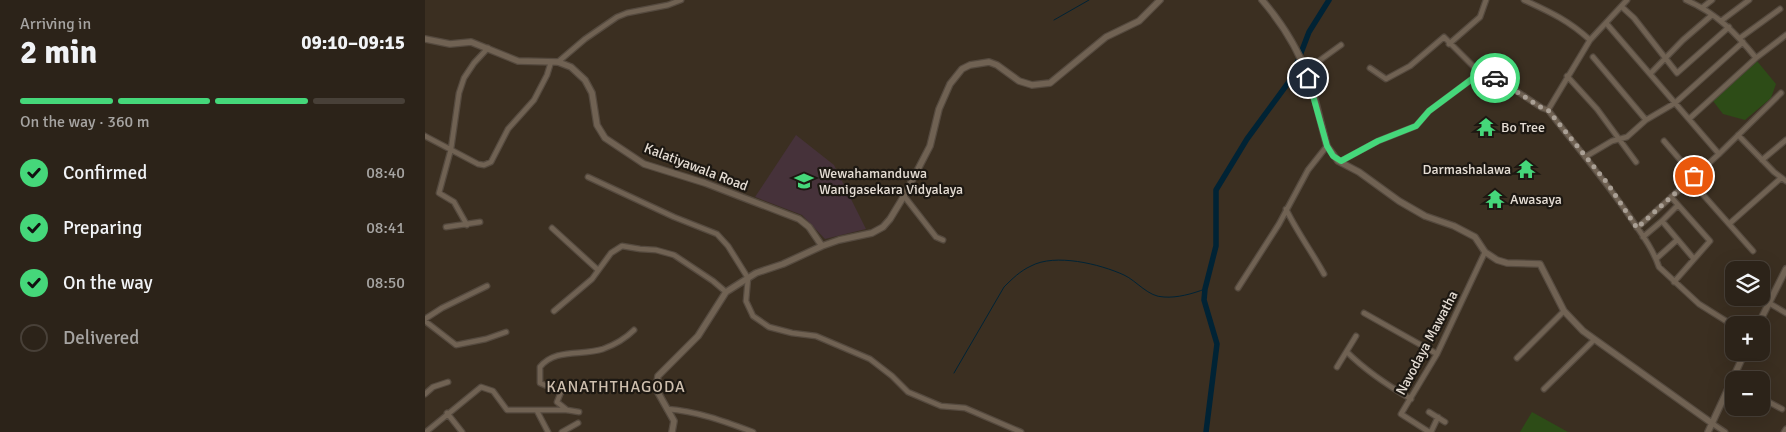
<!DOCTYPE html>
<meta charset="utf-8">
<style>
:root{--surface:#2c2319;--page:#382f26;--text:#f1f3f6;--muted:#a6a4a2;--line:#484038;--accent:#45d77a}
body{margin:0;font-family:Signika,sans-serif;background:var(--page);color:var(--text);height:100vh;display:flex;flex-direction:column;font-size:19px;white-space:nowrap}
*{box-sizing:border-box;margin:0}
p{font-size:16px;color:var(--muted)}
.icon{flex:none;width:28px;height:28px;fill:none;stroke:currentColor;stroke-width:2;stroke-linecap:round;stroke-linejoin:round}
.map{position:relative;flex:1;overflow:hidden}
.panel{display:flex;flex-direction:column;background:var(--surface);width:425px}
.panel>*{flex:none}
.controls{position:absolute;left:1300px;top:261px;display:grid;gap:10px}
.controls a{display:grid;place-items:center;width:45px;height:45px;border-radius:10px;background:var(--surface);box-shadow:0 5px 20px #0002,0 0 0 1px var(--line);font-size:25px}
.pin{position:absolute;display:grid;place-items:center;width:42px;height:42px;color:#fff;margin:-21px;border:2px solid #fff;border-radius:50%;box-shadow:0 1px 5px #0007}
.courier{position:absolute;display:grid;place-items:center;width:50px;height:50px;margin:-25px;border:4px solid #45d77a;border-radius:50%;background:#fff;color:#222;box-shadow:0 1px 6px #0007}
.headline em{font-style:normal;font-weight:700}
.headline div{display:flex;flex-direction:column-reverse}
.headline{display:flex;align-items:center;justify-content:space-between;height:85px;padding:0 20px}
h1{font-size:32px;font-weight:700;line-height:38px}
.bar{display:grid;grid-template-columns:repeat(4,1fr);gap:8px 5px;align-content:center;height:60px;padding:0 20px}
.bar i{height:6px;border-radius:4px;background:var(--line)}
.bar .selected{background:var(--accent)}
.bar p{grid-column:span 4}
ol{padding:0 20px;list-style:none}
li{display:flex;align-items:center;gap:15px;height:55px}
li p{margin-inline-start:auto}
li .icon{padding:5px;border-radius:50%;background:var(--accent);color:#111;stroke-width:4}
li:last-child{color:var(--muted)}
li i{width:28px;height:28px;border:2px solid var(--line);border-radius:50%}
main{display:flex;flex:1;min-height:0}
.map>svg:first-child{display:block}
.education{fill:#46323a}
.park{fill:#2d4c17}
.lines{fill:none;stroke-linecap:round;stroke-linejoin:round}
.stream{stroke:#002335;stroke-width:1}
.canal{stroke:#002335;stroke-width:5.5}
.minor-casing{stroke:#554a3f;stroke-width:7}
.tertiary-casing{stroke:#554a3f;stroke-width:8}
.minor{stroke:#706253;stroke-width:4.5}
.tertiary{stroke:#706253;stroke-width:5.5}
.done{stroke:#aaa095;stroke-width:5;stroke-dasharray:0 9}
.route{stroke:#45d77a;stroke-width:6}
.labels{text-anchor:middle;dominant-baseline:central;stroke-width:4.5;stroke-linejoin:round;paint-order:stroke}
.poi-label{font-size:14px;fill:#e5ddd4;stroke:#1d1812;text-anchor:start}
.street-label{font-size:14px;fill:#e5ddd4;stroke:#1d1812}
.quarter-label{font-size:16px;letter-spacing:1px;fill:#cebfae;stroke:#1d1812}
</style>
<main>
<section class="panel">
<div class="headline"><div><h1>2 min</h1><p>Arriving in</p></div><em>09:10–09:15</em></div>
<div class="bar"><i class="selected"></i><i class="selected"></i><i class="selected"></i><i></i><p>On the way · 360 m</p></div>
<ol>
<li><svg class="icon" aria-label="check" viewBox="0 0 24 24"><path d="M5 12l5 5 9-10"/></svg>Confirmed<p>08:40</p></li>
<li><svg class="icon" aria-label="check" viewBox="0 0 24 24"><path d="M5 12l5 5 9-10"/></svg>Preparing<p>08:41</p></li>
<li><svg class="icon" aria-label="check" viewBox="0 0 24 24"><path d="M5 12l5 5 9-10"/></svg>On the way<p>08:50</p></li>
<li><i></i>Delivered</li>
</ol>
</section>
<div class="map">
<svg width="1361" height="432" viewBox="0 0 1361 432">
<rect width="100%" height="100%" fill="#3b2f21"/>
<path class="education" d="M 371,135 L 409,165 L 441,229 L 400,239 L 377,215 L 330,197 Z"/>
<path class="park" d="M 1332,61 L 1351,84 L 1346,98 L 1320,120 L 1298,114 L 1288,101 Z
M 1107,412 L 1143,432 L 1095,432 Z"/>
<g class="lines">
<path class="stream" d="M 629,20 L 664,0
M 529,373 L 579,287 C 587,279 595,271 606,266 C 630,253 675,264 699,275 C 712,281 723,297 739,297 C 752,298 767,294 780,289"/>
<path class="canal" d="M 781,432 L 792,344 L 779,300 L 780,289 L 791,246 L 791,190 L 822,139 L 866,79 L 884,32 L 904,0"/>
<g class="minor-casing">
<path id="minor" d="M 1099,0 C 1125,12 1143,20 1165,40
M 1202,0 L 1165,40 L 1123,110 C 1151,146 1180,180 1205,217 C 1216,233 1228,249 1234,267 L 1274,304 L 1309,326
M 1261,0 C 1291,13 1311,33 1331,58
M 1197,7 L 1209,18 L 1252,73 L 1304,27
M 1278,7 L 1287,0
M 1296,21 L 1324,0
M 1181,23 L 1294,154
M 1315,38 L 1355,9
M 1024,44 L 1055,17 L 1061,0
M 1168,57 L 1221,120
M 133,62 L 160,39 L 192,17 L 202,13 L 243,5 L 256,0
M 945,68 L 961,79 L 985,66 L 1019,37 L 1055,73
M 880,71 L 916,45
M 1225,74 L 1258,40 L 1287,15
M 1142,76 L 1172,109 L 1211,162
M 1264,119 L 1331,58 L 1361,35
M 1313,135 L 1349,172 L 1361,181
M 0,136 L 53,164 L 59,165 L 66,162 L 83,129 L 109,100 L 122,75 L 126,62
M 1239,141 L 1269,176
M 1160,157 L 1187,141 L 1202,137 L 1221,120 L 1250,103 L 1318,42
M 1337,160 L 1361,140
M 916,161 L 953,141 L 991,126 L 1004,111 L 1055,73 L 1072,78 L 1117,108 L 1123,110
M 163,177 L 249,217 L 292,234 L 303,246 L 323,278 L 321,301 L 328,316 L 344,327 L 367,333 L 391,336 L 445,359 L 467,376 L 483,392 L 516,406 L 540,408 L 596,432
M 1265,180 L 1328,251
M 479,196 L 511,237 L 518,240
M 1246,197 L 1285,241 L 1249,282
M 861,209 C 872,232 887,252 899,274
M 1237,221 L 1269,259
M 1304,224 L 1356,178
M 42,225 L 29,202 L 14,193 L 26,149 L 34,93 L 39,78 L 49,63 L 63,48
M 21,227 L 55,222
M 127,228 L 173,270
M 1212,228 L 1294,154 L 1356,93
M 1218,237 L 1237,221 L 1253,205
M 1231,259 L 1252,240
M 813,288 L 854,224 L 883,170 L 902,146
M 1344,303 L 1361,313
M 129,311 L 167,279 L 186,253 L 197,246 L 215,249 L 231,250 L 249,255 L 288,281 L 301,292
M 939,313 L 1012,354
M 0,319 L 17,308 L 62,286
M 0,321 L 31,345 L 61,339 L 81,332
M 922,352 C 941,371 962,385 986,399
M 1092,358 L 1139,311
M 912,367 L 931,336
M 1119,389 L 1169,340
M 1303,389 L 1309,393
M 0,394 L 8,387 L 23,382
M 1336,406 L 1342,401 L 1357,409
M 1329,408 L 1334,408
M 242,409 C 272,411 301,422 328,432
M 142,410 L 132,402 L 136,392 L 115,383 L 115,367 C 130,348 157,356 178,349 C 189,345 201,338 209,330
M 112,411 L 123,432
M 1004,412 L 1020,422
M 22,413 L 37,432
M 1288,424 L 1300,432
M 1,432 L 56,387 L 68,391 L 82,410 L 142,410 L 154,412
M 137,432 L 153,423
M 1004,432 L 976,414 L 1012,354 L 1060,252
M 1006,432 L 1013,417
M 1359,432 L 1361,429"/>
</g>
<g class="tertiary-casing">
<path id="tertiary" d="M 837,0 C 856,22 874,51 884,79 C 891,101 896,124 902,146 L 913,161 L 934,172 L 974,201 L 1000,216 L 1029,226 L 1050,237 L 1060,252 L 1072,260 L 1082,263 L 1115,264 L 1139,311 L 1158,331 L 1288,424
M 0,39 L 25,44 L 46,42 L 93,61 L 133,62 L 146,67 L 160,80 L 167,93 L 172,125 L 180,138 L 219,164 L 280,183 L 374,219 L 384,227 L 397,246
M 1333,325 L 1361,269
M 247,432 L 249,421 L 231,389 L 233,376 L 273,336 L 301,292 L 331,273 L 358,264 L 397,246 L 414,240 L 447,233 L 458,227 L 465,219 L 479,196 L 505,146 L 514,109 L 525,84 L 537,69 L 545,65 L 564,62 L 572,65 L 594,81 L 607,85 L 625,83 L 681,37 L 714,21 L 735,0
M 1283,432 L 1320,352"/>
</g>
<use href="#minor" class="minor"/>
<use href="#tertiary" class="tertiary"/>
</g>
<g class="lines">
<path class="done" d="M 1070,78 L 1117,108 L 1123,110 L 1183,184 L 1212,228 L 1269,176"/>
<path class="route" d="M 883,78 L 902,146 L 908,156 L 916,161 L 953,141 L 991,126 L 1004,111 L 1055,73 L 1070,78"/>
</g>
<defs>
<g id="temple-bare" transform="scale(1.5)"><path d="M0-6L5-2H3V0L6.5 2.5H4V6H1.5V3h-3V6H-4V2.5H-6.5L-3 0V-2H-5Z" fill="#45d77a" stroke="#1d1812" stroke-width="2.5" paint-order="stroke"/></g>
<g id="school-bare" transform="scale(1.5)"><path d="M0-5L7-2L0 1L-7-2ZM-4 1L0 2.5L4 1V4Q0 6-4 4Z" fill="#45d77a" stroke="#1d1812" stroke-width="2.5" paint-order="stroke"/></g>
</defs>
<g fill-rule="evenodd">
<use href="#temple-bare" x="1061" y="127"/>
<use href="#temple-bare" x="1101" y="169"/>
<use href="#school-bare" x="379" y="181"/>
<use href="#temple-bare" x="1070" y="199"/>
</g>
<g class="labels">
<g class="poi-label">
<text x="1076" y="127">Bo Tree</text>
<text x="1086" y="169" text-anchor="end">Darmashalawa</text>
<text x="394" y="173">Wewahamanduwa<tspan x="394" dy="16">Wanigasekara Vidyalaya</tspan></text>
<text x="1085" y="199">Awasaya</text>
</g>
<g class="street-label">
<text transform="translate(271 167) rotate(21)">Kalatiyawala Road</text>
<text transform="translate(1002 343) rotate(-62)">Navodaya Mawatha</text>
</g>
<g class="quarter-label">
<text x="191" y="387">KANATHTHAGODA</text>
</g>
</g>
</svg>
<div class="controls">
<a><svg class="icon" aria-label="layers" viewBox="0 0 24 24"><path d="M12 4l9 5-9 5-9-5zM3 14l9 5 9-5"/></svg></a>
<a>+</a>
<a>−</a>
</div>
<div class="pin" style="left:1269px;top:176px;background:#ea580c"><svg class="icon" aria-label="bag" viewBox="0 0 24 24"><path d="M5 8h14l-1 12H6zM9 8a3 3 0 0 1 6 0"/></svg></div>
<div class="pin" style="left:883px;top:78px;background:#1f2937"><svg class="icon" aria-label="home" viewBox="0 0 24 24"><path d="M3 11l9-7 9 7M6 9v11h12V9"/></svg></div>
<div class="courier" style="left:1070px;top:78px"><svg class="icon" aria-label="car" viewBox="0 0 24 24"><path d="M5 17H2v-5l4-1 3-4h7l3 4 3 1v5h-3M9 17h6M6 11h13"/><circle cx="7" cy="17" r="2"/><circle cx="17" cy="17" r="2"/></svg></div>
</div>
</main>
